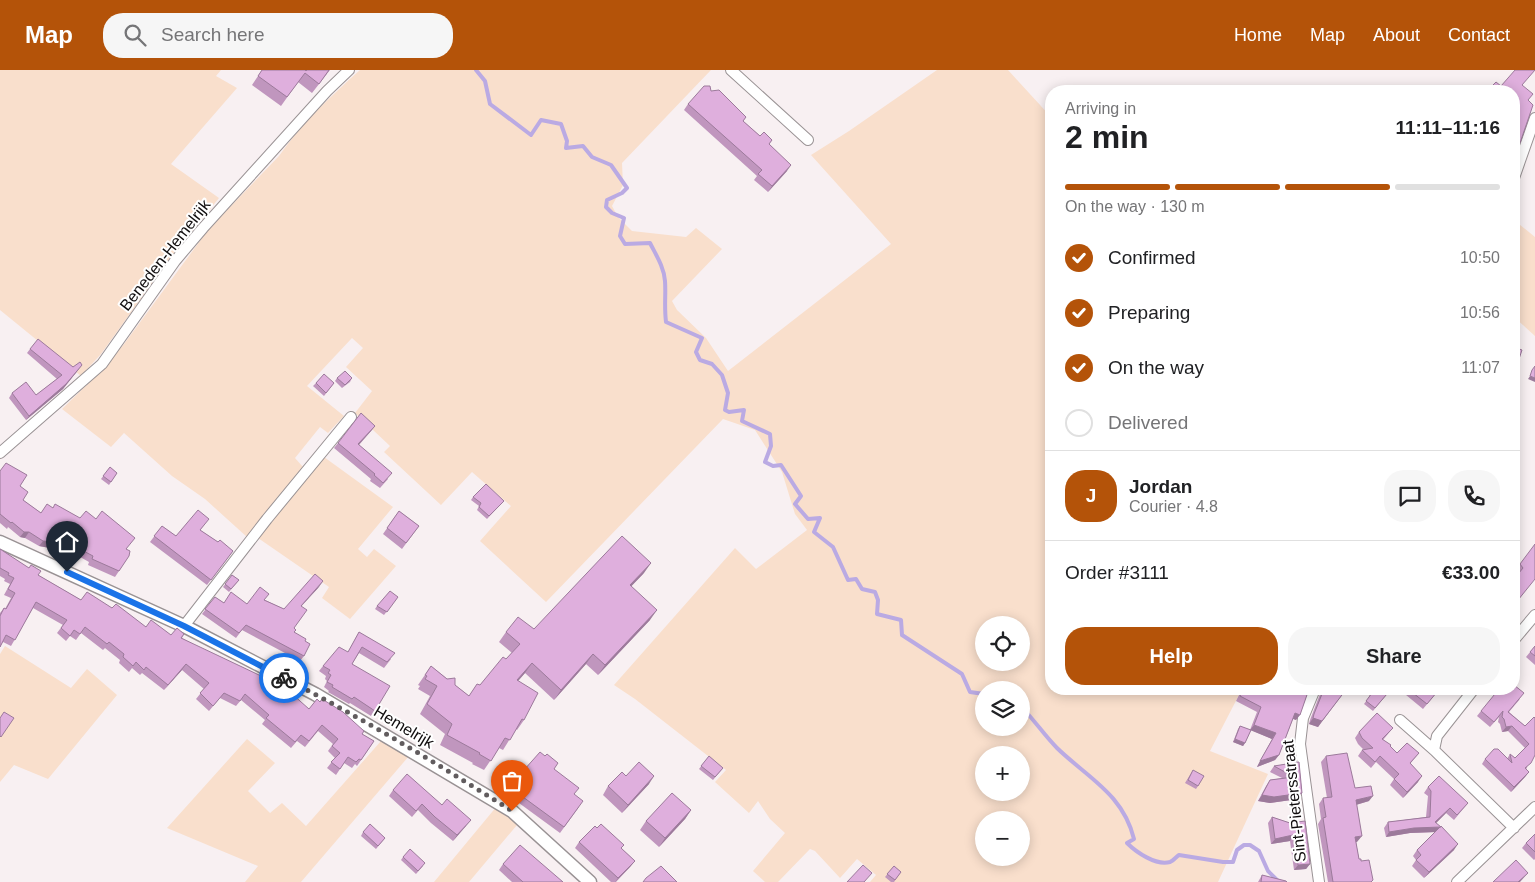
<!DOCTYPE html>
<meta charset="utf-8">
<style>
:root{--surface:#fff;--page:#f6f6f6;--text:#202124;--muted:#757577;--line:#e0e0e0;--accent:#b45309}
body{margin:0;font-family:Arial,sans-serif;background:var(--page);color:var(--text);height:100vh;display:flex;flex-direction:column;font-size:19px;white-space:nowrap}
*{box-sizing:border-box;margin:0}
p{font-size:16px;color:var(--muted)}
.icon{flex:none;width:28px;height:28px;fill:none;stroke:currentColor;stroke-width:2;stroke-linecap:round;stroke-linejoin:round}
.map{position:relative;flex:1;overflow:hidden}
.drawer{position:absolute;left:1045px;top:15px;width:475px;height:610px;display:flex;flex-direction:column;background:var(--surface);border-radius:20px;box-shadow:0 2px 12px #0003}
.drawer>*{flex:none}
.controls{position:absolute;left:975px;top:546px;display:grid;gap:10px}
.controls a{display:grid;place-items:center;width:55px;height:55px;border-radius:50%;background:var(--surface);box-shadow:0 2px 12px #0003;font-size:25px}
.pin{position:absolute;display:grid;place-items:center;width:42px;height:42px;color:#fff;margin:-51px -21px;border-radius:50% 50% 50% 0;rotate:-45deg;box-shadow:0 0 5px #0007}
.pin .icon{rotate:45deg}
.courier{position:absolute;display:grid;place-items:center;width:50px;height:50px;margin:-25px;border:4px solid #1a73e8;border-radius:50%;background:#fff;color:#222;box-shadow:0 1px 6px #0007}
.head em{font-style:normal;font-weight:800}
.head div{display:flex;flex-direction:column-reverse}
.head{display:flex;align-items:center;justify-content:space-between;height:85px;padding:0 20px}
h1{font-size:32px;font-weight:800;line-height:38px}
.bar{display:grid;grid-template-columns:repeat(4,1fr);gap:8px 5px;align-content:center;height:60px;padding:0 20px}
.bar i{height:6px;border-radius:4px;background:var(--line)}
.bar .on{background:var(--accent)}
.bar p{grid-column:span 4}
.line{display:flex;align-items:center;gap:12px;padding:0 20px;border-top:1px solid var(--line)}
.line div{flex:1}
.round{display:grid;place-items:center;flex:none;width:52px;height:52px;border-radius:20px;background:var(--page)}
ol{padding:0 20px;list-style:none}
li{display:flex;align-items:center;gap:15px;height:55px}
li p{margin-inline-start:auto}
li .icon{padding:5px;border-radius:50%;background:var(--accent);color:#fff;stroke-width:4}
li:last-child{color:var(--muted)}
li i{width:28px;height:28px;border:2px solid var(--line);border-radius:50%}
.primary-button{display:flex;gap:10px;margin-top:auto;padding:10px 20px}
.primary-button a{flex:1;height:58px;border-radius:20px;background:var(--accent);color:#fff;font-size:20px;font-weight:800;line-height:58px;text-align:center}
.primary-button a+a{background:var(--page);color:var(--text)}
header{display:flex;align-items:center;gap:30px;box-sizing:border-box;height:70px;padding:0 25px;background:var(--accent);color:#fff}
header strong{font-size:24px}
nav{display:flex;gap:28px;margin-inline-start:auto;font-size:18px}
.search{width:350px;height:45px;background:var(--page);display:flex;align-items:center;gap:12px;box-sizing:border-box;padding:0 18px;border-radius:20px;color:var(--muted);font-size:19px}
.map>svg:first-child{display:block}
.green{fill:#f9dfcc;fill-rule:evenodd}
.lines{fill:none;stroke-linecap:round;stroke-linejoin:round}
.stream{stroke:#baaae3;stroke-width:4}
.minor-casing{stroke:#999294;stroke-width:12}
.tertiary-casing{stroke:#999294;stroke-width:15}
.minor{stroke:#fff;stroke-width:10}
.tertiary{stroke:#fff;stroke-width:12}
.wall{fill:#c096be}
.shaded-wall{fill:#9c7a9b}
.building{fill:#dfafdd;stroke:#9c7a9b}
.done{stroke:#615c5e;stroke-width:5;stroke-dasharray:0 9}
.route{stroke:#1a73e8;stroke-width:6}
.labels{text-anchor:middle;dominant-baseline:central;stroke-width:4;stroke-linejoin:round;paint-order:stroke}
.street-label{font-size:16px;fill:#100d0e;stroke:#fff}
</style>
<header>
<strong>Map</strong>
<div class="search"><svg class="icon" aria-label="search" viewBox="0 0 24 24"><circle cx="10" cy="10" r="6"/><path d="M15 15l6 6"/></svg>Search here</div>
<nav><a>Home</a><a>Map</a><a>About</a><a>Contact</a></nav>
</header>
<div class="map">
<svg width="1535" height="812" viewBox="0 0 1535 812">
<rect width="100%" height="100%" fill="#f8f0f2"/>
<path class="green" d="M 0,0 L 221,0 L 216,6 L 237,18 L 171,94 L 219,128 L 168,191 L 101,284 L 81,306 L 0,240 Z
M 360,0 L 711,0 L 622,93 L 623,115 L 612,136 L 618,147 L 632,161 L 686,167 L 696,158 L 722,179 L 672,231 L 677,240 L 706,268 L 728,301 L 891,174 L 811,85 L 849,61 L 937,0 L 1008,0 L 1051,47 L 1051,619 L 1245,619 L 1240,623 L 1210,681 L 1268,704 L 1218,812 L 870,812 L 876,805 L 857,789 L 840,808 L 815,781 L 810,779 L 778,812 L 765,812 L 753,801 L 785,763 L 770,749 L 758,731 L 749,743 L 715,712 L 726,700 L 635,629 L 614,615 L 735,478 L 756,499 L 807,460 L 795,444 L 782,402 L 755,360 L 723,349 L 546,532 L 480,471 L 511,436 L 472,402 L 441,435 L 384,382 L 390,376 L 355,343 L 372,321 L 346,297 L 363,278 L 352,268 L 307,316 L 344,346 L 328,363 L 320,357 L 295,388 L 303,397 L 247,467 L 205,429 L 172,406 L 124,363 L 111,377 L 62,339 L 101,301 L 124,274 L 208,160 L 279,86 C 301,54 331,26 360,0 ZM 984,555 L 1021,555 L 1021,592 L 984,592 ZM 984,620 L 1021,620 L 1021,658 L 984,658 ZM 984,685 L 1021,685 L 1021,722 L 984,722 ZM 984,750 L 1021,750 L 1021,788 L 984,788 Z
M 1514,150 L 1535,167 L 1535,266 L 1514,247 Z
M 324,387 L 393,437 L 358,479 L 367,487 L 374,479 L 396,496 L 350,549 L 322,528 L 329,517 L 258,468 Z
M 5,576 L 71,618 L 87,599 L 117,625 L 48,709 L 14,695 L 0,712 L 0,584 Z
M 247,669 L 275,693 L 248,721 L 270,743 L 282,733 L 306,756 L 381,671 L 409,686 L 301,812 L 245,812 L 258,796 L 167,758 Z
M 497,736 L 517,755 L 469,812 L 434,812 Z"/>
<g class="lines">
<path class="stream" d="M 476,0 L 485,11 L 490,34 L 531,65 L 541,50 L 561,54 L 567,71 L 566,78 L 583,76 L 592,87 L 611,95 L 627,118 L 622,123 L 607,130 L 606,137 L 612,143 L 624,148 L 620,166 L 625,174 L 650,173 C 656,185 664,197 665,211 C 666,225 664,236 666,252 L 702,268 L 696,282 L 700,290 L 712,294 L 722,305 L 728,323 L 725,340 L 729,342 L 744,340 L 742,351 L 770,364 L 771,376 L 765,392 L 773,396 L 781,395 L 801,426 L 795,434 L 808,449 L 820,448 L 814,462 L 833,477 L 848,510 L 856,509 L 862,519 L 875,522 L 878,530 L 877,544 L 901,550 L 902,565 L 962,604 L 970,622 L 984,624
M 1021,643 L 1027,643 C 1037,654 1046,667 1057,678 C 1088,708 1123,724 1134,769 L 1127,773 C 1136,782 1156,796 1170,792 C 1173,791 1176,787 1179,785 L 1223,792 L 1233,792 L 1237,780 L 1244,775 L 1250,775 L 1259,781 L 1268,801 L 1279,812"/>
<g class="minor-casing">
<path id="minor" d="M 731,0 L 808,70
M 1514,108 L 1535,48
M 0,383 L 102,294 L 175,191 L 203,158 L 327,21 L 349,0
M 184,556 L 267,449 L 351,347
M 1514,570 L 1535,545
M 1315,619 L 1303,648 L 1300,674 L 1319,812
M 1400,650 L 1434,680 L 1514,758
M 1434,680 L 1437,666 L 1474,619
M 1457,812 L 1535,737"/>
</g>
<g class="tertiary-casing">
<path id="tertiary" d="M 0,472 L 184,556 L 315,624 L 512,741 L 590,812"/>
</g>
<use href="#minor" class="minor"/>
<use href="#tertiary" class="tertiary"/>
</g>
<path class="wall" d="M 262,0 L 306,1 L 330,0 L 312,23 L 298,12 L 281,36 L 252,15 Z
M 711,21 L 746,47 L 743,51 L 760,66 L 772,70 L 769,74 L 787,101 L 768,122 L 754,110 L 757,106 L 684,40 L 688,34 Z
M 30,279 L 79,299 L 63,319 L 26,350 L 9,328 L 12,323 L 36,325 L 57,309 L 27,283 Z
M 337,308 L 352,308 L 350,312 L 342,318 L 335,311 Z
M 316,313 L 334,313 L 324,326 L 313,316 Z
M 375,356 L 371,361 L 359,375 L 388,409 L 380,418 L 370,411 L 371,409 L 334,378 L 338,373 Z
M 110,397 L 117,403 L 109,415 L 101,409 Z
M 0,401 L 20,416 L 23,430 L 41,443 L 127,479 L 119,501 L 115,507 L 88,495 L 89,492 L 73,483 L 68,491 L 48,481 L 50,478 L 39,476 L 25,468 L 20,467 L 8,457 L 7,459 L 0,453 Z
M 473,427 L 504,431 L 487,449 L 477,440 L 479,436 L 471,430 Z
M 399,441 L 419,456 L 402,479 L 383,464 Z
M 205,454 L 200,460 L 218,472 L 233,481 L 207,515 L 150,472 L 162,456 L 176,466 Z
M 0,479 L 38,505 L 81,530 L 112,538 L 146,557 L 171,565 L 184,564 L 182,568 L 276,621 L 309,639 L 362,664 L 374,671 L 357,696 L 355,694 L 352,698 L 344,693 L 336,705 L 327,698 L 335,688 L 328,681 L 333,674 L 318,661 L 305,677 L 297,671 L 291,678 L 262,654 L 265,650 L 241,630 L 236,636 L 220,628 L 209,641 L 196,629 L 204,619 L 182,600 L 164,620 L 142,603 L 140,605 L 132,598 L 129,602 L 119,593 L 120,590 L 105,578 L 103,580 L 81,563 L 76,570 L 70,566 L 66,571 L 57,563 L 63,555 L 33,538 L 11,576 L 3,572 L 0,577 L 0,543 L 4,538 L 5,539 L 11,528 L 4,525 L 10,514 L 4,511 L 5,509 L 0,506 Z
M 1520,494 L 1535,510 L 1519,503 L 1516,499 Z
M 644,503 L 631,516 L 650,550 L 598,605 L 586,594 L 554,630 L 525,603 L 518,611 L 524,650 L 517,660 L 516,659 L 503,680 L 499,678 L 484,700 L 472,694 L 473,693 L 440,675 L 445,664 L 420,644 L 430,626 L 418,619 L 420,616 L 418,615 L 431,596 L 469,626 L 512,583 L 499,572 L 506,562 L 534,559 Z
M 232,505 L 239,510 L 229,522 L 223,517 Z
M 319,517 L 301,536 L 294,558 L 294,562 L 305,571 L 304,586 L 300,591 L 242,560 L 236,568 L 202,544 L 215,527 L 224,533 L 247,534 L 265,530 L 284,539 Z
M 398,527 L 384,545 L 375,539 L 377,536 Z
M 359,562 L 391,589 L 384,598 L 359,583 L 352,594 L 375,641 L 371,646 L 350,633 L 349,634 L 328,622 L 329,621 L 324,617 L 327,611 L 325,609 L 326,606 L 319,601 L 323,596 L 348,582 Z
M 1535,576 L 1535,595 L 1526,587 Z
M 1242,619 L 1309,619 L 1296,650 L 1293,649 L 1279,685 L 1275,690 L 1257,697 L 1272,669 L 1251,660 L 1245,673 L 1243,676 L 1233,672 L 1238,659 L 1240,656 L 1250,660 L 1257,642 L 1236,631 Z
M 1322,619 L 1344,619 L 1318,657 L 1309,654 L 1310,650 Z
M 1365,619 L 1389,619 L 1387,624 L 1373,641 L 1364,634 L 1370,626 L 1364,620 Z
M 1402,619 L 1433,619 L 1437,622 L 1423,639 L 1400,620 Z
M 1520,629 L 1509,642 L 1525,656 L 1534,647 L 1527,698 L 1526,699 L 1529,702 L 1525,707 L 1511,722 L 1482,694 L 1485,689 L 1507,689 L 1510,684 L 1515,688 L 1525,678 L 1508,661 L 1502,662 L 1500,654 L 1498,652 L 1499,647 L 1490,657 L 1477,646 L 1481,641 Z
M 1393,658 L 1383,670 L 1390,676 L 1397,683 L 1419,683 L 1410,694 L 1418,712 L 1403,728 L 1390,715 L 1394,709 L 1376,692 L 1371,698 L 1358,686 L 1362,680 L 1364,680 L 1358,674 L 1355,668 L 1359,662 Z
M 709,686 L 723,698 L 713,710 L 699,699 Z
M 1326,686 L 1355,718 L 1369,731 L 1356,735 L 1357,772 L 1356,772 L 1359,789 L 1361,791 L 1373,810 L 1371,812 L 1328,812 L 1318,754 L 1321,749 L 1319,734 L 1323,728 L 1327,728 L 1321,692 Z
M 1299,692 L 1302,723 L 1298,729 L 1270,733 L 1258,731 L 1266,716 L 1270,710 L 1282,708 L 1270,702 L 1274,696 Z
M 554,699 L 574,725 L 579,737 L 560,763 L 493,714 L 497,708 L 524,700 Z
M 1193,700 L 1198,716 L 1196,719 L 1185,713 Z
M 626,706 L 649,714 L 622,743 L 603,725 L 608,716 Z
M 1428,717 L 1468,733 L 1454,750 L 1446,743 L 1436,753 L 1454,780 L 1424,808 L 1412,796 L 1416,790 L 1413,786 L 1417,780 L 1435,762 L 1410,763 L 1386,767 L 1384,758 L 1388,752 L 1426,747 L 1428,726 L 1424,723 Z
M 393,720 L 442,735 L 466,756 L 453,771 L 431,753 L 418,740 L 412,747 L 389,726 Z
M 691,740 L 685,749 L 659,777 L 640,760 L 646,751 Z
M 1272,747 L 1290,753 L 1310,794 L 1306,799 L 1294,800 L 1290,771 L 1271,774 L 1268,753 Z
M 363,762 L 385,768 L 376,779 L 361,766 Z
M 1535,764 L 1535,789 L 1534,790 L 1522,778 L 1526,773 Z
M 579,772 L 622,779 L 635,791 L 630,797 L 616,812 L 611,812 L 575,778 Z
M 403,787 L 423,796 L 416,804 L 401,790 Z
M 503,794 L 563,812 L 512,812 L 499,800 Z
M 894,796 L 901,802 L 894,812 L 891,812 L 885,807 Z
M 1262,805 L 1287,812 L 1258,812 Z"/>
<path class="shaded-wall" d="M 791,95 L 787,101 L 768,122 L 772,116 Z
M 1514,291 L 1518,292 L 1514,298 Z
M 82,295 L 63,319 L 26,350 L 29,346 Z
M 1530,306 L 1535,308 L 1535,312 L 1528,309 Z
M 375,356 L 371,361 L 354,380 L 358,374 Z
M 24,462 L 29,462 L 25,468 L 20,467 Z
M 43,471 L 54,472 L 50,478 L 39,476 Z
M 651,493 L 644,503 L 623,525 L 630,515 Z
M 323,511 L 319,517 L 297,541 L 301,536 Z
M 657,540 L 650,550 L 598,605 L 605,595 Z
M 593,584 L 586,594 L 554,630 L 561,620 Z
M 532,593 L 525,603 L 510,620 L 517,610 Z
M 186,594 L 182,600 L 164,620 L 168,615 Z
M 1345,621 L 1318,657 L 1309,654 L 1313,648 Z
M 1295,643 L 1300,645 L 1296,650 L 1291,648 Z
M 1254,655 L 1276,663 L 1272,669 L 1250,660 Z
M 1512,656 L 1508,661 L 1502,662 L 1506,657 Z
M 1235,669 L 1245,673 L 1243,676 L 1233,672 Z
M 1279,685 L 1275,690 L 1257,697 L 1260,691 Z
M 1529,702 L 1525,707 L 1511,722 L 1514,717 Z
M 654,706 L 649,714 L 622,743 L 628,735 Z
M 1422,706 L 1418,712 L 1403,728 L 1407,722 Z
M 1302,723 L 1298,729 L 1270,733 L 1258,731 L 1262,725 Z
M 1373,726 L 1369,731 L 1352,736 L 1356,730 Z
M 1450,738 L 1446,743 L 1432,757 L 1435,752 Z
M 691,740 L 685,749 L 659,777 L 665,768 Z
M 471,750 L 466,756 L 453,771 L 457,765 Z
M 1441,757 L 1437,762 L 1410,763 L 1386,767 L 1389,762 L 1414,758 Z
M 1293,765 L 1290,771 L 1271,774 L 1275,769 Z
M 1362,766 L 1357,772 L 1351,773 L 1355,767 Z
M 1458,774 L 1454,780 L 1424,808 L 1429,802 Z
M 635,791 L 630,797 L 615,812 L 618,808 Z
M 1310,794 L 1306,799 L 1294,800 L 1298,795 Z
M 1528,803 L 1520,812 L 1518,812 Z"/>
<path class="building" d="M 262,0 L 305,0 L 306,1 L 307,0 L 329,0 L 319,14 L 305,3 L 287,27 L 258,6 Z
M 1515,0 L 1535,0 L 1522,15 L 1533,24 L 1528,30 L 1533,35 L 1520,73 L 1514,80 L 1514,21 L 1487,21 L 1496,12 L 1501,16 Z
M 704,16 L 710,16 L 711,21 L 719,20 L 746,47 L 743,51 L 760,66 L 764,62 L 772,70 L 769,74 L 791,95 L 772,116 L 758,104 L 762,100 L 688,34 Z
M 1514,259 L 1519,261 L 1514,277 L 1522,280 L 1518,292 L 1514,291 Z
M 38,269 L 73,297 L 80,292 L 82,295 L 66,314 L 29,346 L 12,323 L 26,312 L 36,325 L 62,305 L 30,279 Z
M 1535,296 L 1535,308 L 1530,306 L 1532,300 Z
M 345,301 L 352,308 L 345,315 L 337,308 Z
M 324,304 L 334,313 L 326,323 L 316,313 Z
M 361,343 L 375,356 L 358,374 L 392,403 L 383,413 L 374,405 L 375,404 L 338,373 Z
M 6,393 L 27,405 L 20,416 L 28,422 L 23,430 L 41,443 L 47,434 L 53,438 L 55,434 L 80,448 L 86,441 L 96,449 L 102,441 L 135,468 L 126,479 L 130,481 L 129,486 L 119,501 L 92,489 L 93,486 L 76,477 L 72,485 L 52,476 L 54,472 L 43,471 L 29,462 L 24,462 L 12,452 L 11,453 L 0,444 L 0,401 Z
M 110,397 L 117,403 L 111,412 L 103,406 Z
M 486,414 L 504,431 L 489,446 L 479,437 L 481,433 L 473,427 Z
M 198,440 L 209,449 L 200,460 L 218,472 L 220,470 L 233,481 L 211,510 L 154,466 L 162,456 L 176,466 Z
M 399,441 L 419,456 L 406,473 L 387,458 Z
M 622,466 L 651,493 L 630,515 L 657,540 L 605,595 L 593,584 L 561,620 L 532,593 L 517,610 L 538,623 L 524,650 L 522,649 L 510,670 L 505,668 L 491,691 L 479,684 L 480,683 L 447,665 L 452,654 L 427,634 L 437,616 L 425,609 L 427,606 L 425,605 L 431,596 L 447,609 L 455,608 L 455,615 L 469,626 L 477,614 L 480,615 L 503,587 L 506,589 L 520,574 L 506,562 L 518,547 L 534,559 Z
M 1535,474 L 1535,509 L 1514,535 L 1514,509 L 1523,498 L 1520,494 Z
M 0,479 L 29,498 L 31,495 L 41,501 L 38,505 L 81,530 L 87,522 L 112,538 L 116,534 L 146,557 L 151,550 L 171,565 L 177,558 L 184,564 L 181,568 L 259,605 L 276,621 L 282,615 L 309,639 L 317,629 L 320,632 L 322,629 L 343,642 L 364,661 L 362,664 L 374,671 L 361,690 L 359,689 L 356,692 L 348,687 L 340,699 L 331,692 L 340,683 L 332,676 L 338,669 L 322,655 L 309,671 L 301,665 L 295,672 L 266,648 L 269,645 L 245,624 L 240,631 L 224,623 L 213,636 L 200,623 L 209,613 L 186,594 L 168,615 L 146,597 L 144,600 L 136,592 L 133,596 L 123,587 L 124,584 L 109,572 L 107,574 L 85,557 L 80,564 L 74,560 L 70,566 L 61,558 L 67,550 L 36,532 L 15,570 L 6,565 L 0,577 L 0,546 L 4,538 L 6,539 L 15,523 L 8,519 L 14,508 L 8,505 L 9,503 L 0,498 Z
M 315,504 L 323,511 L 301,536 L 307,540 L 294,558 L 296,560 L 294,562 L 306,569 L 305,571 L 310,574 L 304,586 L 246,555 L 239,563 L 205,539 L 215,527 L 224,533 L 231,522 L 247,534 L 260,517 L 269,524 L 264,530 L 284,539 Z
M 232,505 L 239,510 L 231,519 L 225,514 Z
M 390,521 L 398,527 L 387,542 L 377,536 Z
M 359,562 L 395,583 L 387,592 L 362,577 L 352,594 L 390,616 L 375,641 L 354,627 L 352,629 L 332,617 L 333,615 L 327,612 L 331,605 L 328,603 L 330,600 L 323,596 L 339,577 L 348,582 Z
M 1535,576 L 1535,586 L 1530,582 Z
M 1514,615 L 1524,623 L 1508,642 L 1525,656 L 1534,647 L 1535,648 L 1535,685 L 1531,693 L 1525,698 L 1529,702 L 1514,717 L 1485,689 L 1494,679 L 1498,679 L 1512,693 L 1510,684 L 1515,688 L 1529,674 L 1512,656 L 1506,657 L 1504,649 L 1502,647 L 1503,641 L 1494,652 L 1481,641 L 1499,619 L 1514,619 Z
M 1243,619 L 1309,619 L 1300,645 L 1295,643 L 1279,685 L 1260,691 L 1276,663 L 1254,655 L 1261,637 L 1240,626 Z
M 1324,619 L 1344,619 L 1345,621 L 1322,651 L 1313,648 L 1314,644 Z
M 1368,619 L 1389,619 L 1387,624 L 1375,638 L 1366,631 L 1372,623 Z
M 1408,619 L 1433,619 L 1437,622 L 1427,634 Z
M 4,642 L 14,648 L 1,667 L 0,666 L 0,648 Z
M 1377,643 L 1393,658 L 1382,669 L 1391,675 L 1390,676 L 1397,683 L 1407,673 L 1419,683 L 1410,693 L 1422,706 L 1407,722 L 1394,709 L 1399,704 L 1380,686 L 1375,692 L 1362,680 L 1373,678 L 1362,668 L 1359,662 Z
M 1240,656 L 1251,660 L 1245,673 L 1235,669 Z
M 540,682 L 545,686 L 547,684 L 558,693 L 554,699 L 579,718 L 574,724 L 583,731 L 564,757 L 497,708 L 514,691 L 524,700 Z
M 1347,683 L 1355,718 L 1371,716 L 1373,726 L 1356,730 L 1362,766 L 1355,767 L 1359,789 L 1361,789 L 1361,791 L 1369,790 L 1373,810 L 1371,812 L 1333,812 L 1323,748 L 1326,747 L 1323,728 L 1332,727 L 1326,686 Z
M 709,686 L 723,698 L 715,707 L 701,696 Z
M 639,692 L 654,706 L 628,735 L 608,716 L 622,702 L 626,706 Z
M 1299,692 L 1302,723 L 1274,727 L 1262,725 L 1270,710 L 1294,707 L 1274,696 Z
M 1193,700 L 1204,706 L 1198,716 L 1188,710 Z
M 407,704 L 442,735 L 447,729 L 471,750 L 457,765 L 435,747 L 422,734 L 416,741 L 393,720 Z
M 1439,706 L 1468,733 L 1457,745 L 1450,738 L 1435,752 L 1441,757 L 1414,758 L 1389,762 L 1388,752 L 1430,747 L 1431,721 L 1428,717 Z
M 672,723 L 691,740 L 665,768 L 646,751 Z
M 1272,747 L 1290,753 L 1305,751 L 1310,794 L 1298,795 L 1293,765 L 1275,769 Z
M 370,754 L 385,768 L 378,776 L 363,762 Z
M 601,754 L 624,775 L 621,778 L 635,791 L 618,808 L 579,772 L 595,756 L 597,758 Z
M 1441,756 L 1458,774 L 1429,802 L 1416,790 L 1421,785 L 1417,780 Z
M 1535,764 L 1535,782 L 1526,773 Z
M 520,775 L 563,812 L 523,812 L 503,794 Z
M 410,779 L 425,793 L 418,801 L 403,787 Z
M 1516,790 L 1528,803 L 1518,812 L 1493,812 Z
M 863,795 L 872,803 L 864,812 L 847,812 Z
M 661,796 L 677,812 L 643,812 L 646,808 Z
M 894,796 L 901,802 L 895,810 L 887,804 Z
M 1262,805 L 1286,811 L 1287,812 L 1261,812 Z"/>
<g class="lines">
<path class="done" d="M 284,608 C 362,648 438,694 512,741"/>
<path class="route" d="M 67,502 L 184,556 L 284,608"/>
</g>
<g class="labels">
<g class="street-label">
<text transform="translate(165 185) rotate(-52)">Beneden-Hemelrijk</text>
<text transform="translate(404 657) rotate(31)">Hemelrijk</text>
<text transform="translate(1294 731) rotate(-96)">Sint-Pietersstraat</text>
</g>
</g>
</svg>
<div class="controls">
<a><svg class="icon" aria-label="locate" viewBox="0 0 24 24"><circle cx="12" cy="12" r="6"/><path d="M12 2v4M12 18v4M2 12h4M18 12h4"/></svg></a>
<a><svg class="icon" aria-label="layers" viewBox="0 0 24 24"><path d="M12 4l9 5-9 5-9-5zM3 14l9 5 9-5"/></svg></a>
<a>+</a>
<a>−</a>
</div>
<div class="pin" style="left:512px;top:741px;background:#ea580c"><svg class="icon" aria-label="bag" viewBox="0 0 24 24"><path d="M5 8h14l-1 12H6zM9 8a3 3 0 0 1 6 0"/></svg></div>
<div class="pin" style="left:67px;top:502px;background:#1f2937"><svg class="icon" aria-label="home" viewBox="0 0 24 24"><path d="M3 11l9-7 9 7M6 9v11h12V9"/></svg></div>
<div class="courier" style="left:284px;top:608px"><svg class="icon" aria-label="bike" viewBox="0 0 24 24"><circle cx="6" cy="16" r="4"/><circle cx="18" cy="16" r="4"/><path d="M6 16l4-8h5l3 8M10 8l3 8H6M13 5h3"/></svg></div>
<section class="drawer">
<div class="head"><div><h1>2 min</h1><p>Arriving in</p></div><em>11:11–11:16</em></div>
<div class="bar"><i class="on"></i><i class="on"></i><i class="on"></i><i></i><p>On the way · 130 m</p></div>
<ol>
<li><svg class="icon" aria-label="check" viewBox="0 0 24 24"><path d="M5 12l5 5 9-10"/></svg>Confirmed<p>10:50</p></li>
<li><svg class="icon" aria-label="check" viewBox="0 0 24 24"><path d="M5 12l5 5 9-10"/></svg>Preparing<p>10:56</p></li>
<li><svg class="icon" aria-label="check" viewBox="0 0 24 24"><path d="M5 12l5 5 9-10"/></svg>On the way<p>11:07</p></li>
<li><i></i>Delivered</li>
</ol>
<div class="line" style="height:90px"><b class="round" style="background:var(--accent);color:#fff">J</b><div><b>Jordan</b><p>Courier · 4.8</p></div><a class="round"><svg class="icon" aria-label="chat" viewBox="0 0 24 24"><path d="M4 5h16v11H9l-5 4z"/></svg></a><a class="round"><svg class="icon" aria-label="phone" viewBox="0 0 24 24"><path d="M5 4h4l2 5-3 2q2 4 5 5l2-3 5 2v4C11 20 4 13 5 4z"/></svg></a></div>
<div class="line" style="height:65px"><div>Order #3111</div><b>€33.00</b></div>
<div class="primary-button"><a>Help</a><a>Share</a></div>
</section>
</div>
